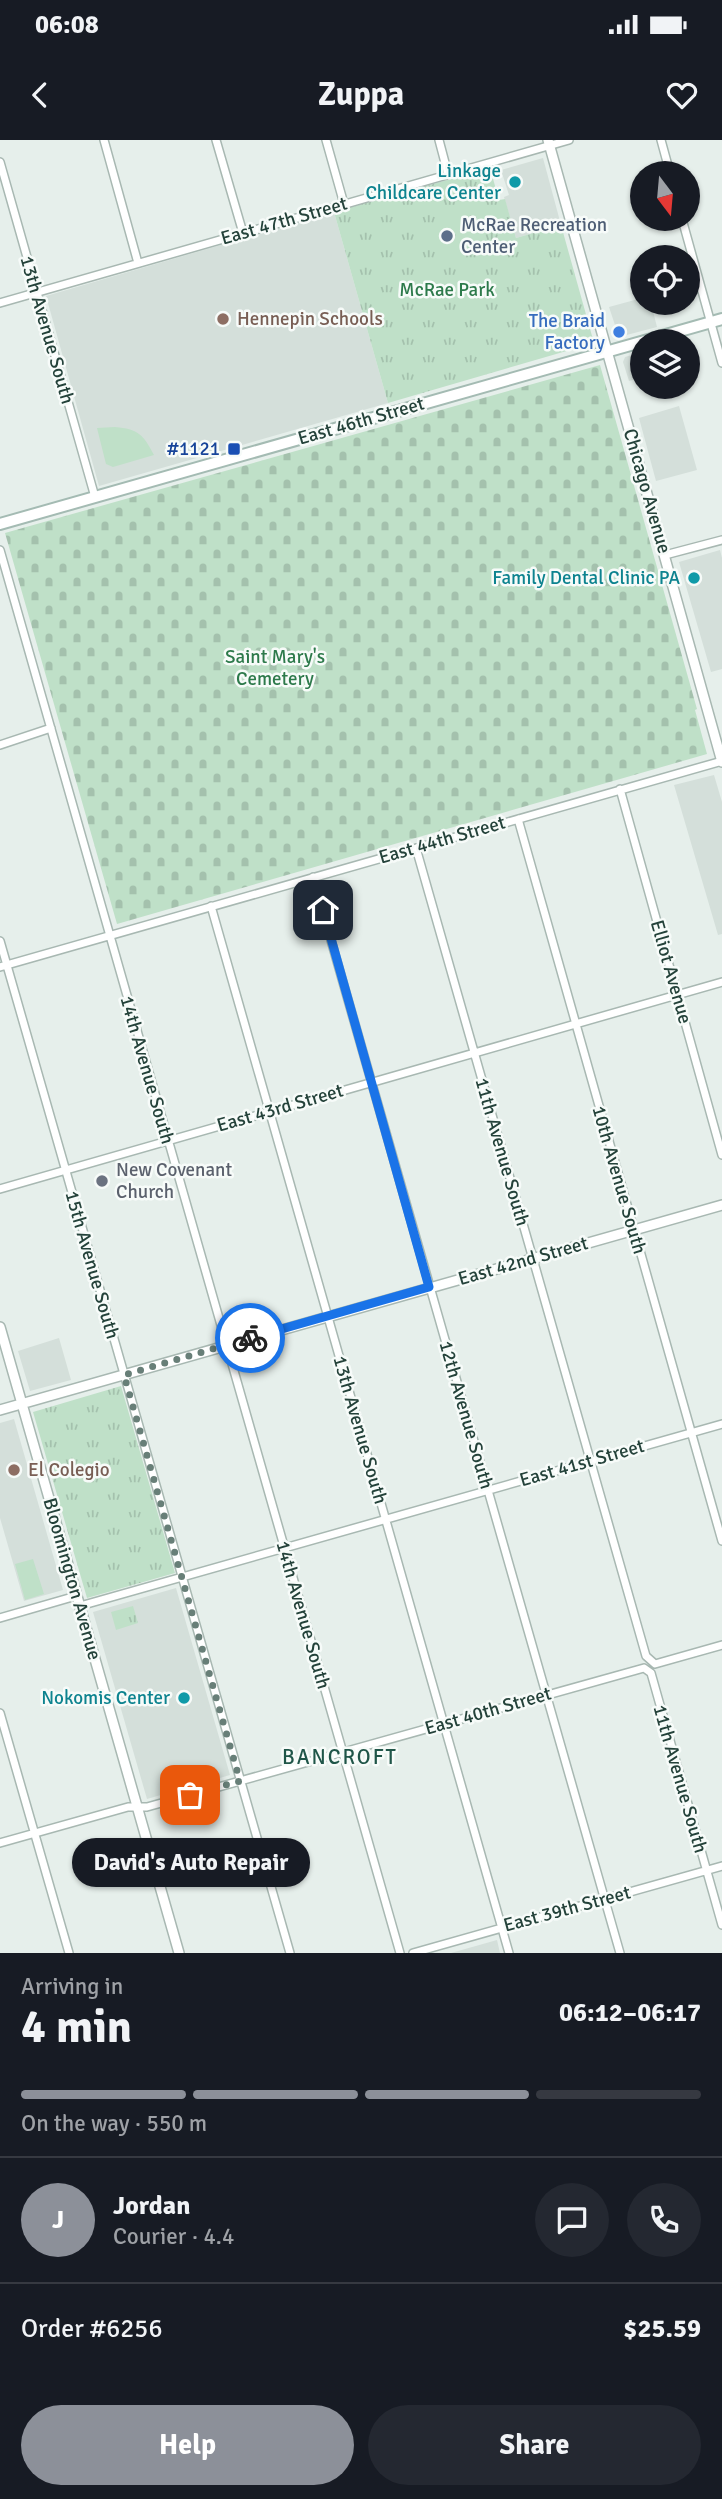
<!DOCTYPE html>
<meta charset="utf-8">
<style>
:root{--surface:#171b24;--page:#242831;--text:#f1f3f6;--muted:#9ea1a6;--line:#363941;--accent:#8c9099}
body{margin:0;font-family:Signika,sans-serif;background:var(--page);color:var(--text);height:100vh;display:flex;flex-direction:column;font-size:26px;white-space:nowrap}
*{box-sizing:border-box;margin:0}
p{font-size:23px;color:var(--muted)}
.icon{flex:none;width:38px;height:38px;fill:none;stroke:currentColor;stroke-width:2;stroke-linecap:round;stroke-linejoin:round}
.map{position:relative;height:1813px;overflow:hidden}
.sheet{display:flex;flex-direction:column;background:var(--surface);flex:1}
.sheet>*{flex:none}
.needle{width:46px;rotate:164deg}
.tools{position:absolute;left:630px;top:21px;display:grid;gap:14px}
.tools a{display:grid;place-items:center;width:70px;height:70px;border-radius:50%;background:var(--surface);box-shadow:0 2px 5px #0004;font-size:35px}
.pin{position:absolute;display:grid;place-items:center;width:60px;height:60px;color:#fff;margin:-30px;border-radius:14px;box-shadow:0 4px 10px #0006}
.courier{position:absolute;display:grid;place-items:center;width:70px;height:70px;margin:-35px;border:5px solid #1a73e8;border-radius:50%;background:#fff;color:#222;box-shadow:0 2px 9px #0007}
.bubble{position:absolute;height:49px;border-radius:24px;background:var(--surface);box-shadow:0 2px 5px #0004;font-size:23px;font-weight:800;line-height:49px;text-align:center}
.head em{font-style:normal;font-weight:800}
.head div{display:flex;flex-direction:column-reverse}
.head{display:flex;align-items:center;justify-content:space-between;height:119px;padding:0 21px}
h1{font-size:46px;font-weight:800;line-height:52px}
.bar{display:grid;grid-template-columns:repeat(4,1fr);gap:10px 7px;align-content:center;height:84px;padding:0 21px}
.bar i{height:9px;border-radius:5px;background:var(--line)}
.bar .selected{background:var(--accent)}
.bar p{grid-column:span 4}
.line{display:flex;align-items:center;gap:18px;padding:0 21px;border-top:2px solid var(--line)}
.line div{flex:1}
.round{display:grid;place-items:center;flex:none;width:74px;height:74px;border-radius:37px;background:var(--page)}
.button{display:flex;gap:14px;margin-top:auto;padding:14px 21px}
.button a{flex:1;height:80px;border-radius:42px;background:var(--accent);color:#fff;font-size:28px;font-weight:800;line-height:80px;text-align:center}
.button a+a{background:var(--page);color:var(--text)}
.status{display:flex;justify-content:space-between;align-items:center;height:49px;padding:0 35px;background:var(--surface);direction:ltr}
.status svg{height:19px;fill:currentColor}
header{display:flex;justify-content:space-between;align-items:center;height:91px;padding:0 21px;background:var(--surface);font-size:32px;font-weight:800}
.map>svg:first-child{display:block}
.built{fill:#d4dfda}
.grass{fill:#bfe0c8}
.cemetery{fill:url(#cemetery-stones)}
.park{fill:url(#park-tufts)}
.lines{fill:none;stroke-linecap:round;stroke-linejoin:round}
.minor-casing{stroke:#a8b8b2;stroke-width:10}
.tertiary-casing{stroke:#a8b8b2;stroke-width:12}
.secondary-casing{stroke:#a4bbb3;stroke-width:14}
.minor{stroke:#fff;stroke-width:7}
.tertiary{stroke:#fff;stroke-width:9}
.secondary{stroke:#fff;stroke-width:10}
.done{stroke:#687f78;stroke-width:7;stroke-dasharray:0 12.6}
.route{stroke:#1a73e8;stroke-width:9}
.culture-dot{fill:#0f9aa8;stroke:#f7fbf9;stroke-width:2.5}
.service-dot{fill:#5c6f8a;stroke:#f7fbf9;stroke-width:2.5}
.education-dot{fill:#8d6e63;stroke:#f7fbf9;stroke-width:2.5}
.shop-dot{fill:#3f7fe0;stroke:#f7fbf9;stroke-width:2.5}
.transit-dot{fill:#1a4fb4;stroke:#f7fbf9;stroke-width:2.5}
.worship-dot{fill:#6b7280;stroke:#f7fbf9;stroke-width:2.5}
.labels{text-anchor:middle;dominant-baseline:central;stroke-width:5;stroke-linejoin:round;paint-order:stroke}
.culture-label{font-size:19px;fill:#0d838f;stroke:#f7fbf9;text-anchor:end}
.street-label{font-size:19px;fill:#24423a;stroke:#f7fbf9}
.service-label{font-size:19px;fill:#4e5e75;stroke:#f7fbf9;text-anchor:start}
.park-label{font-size:19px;fill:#2d7a4b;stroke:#f7fbf9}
.education-label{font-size:19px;fill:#785e54;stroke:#f7fbf9;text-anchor:start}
.shop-label{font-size:19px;fill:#366cbe;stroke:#f7fbf9;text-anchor:end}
.transit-label{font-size:19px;fill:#164399;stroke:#f7fbf9;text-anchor:end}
.worship-label{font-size:19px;fill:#5b616d;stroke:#f7fbf9;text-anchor:start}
.neighbourhood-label{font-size:21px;letter-spacing:2px;fill:#1f5548;stroke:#f7fbf9}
</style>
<div class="status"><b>06:08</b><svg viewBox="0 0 49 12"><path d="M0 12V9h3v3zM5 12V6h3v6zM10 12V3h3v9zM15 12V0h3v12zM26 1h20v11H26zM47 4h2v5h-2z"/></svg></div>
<header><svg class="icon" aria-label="back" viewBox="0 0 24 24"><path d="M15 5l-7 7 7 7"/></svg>Zuppa<svg class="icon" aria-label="heart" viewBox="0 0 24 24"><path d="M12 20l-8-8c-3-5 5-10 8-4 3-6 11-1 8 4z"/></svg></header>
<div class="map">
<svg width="722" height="1813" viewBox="0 0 722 1813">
<defs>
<pattern id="cemetery-stones" width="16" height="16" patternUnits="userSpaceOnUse" patternTransform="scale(1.75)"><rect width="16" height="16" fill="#bfe0c8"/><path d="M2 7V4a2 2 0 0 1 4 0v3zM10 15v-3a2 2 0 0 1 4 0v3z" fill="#a4c1ad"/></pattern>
<pattern id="park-tufts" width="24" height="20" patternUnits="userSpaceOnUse" patternTransform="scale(1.75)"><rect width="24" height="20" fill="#bfe0c8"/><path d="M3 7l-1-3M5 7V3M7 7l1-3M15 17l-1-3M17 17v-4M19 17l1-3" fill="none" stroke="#a4c1ad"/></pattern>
</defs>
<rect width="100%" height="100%" fill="#e6efeb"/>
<path class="built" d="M 543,18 L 561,85 L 516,98 L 504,57 L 509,55 L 501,30 Z
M 334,72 L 388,263 L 99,346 L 46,156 Z
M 642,158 L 642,163 L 651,163 L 657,187 L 619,197 L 609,167 Z
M 642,212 L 642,237 L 629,241 L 623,222 L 625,217 Z
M 679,266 L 697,330 L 656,341 L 639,278 Z
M 720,410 L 722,418 L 722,529 L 711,532 L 679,422 Z
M 714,635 L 722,662 L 722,794 L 718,795 L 674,645 Z
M 59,1198 L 71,1240 L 30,1251 L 18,1211 Z
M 14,1279 L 63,1450 L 24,1461 L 0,1378 L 0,1283 Z
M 176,1448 L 230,1635 L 147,1659 L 93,1472 Z
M 497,1800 L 500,1813 L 451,1813 Z"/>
<path class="grass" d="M 115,287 C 138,289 143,294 154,315 L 113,327 L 106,324 L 97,288 Z
M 33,1419 L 44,1454 L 25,1460 L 15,1424 Z"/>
<path class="cemetery" d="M 600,225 L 697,569 L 695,570 L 707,614 L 117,784 L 5,393 Z"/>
<path class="park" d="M 490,28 L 499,60 L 505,59 L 516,98 L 561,85 L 594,203 L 388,263 L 334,72 Z
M 121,1246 L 175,1433 L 87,1458 L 33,1272 Z
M 133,1466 L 138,1483 L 116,1490 L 111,1472 Z"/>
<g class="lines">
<g class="minor-casing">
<path id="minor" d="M 104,0 L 138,123
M 216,0 L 243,93
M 326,0 L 344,64
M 439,0 L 448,34
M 661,0 L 670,33
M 0,22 L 95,357
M 682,79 L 722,223
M 0,163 L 569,0
M 0,410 L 400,1813
M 665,415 L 722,400
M 0,605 L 51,588
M 620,649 L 722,1015
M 518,679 L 722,1401
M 416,708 L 646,1516 L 655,1524 L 722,1505
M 313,737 L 620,1813
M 211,766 L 509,1813
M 0,801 L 290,1813
M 0,827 L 722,621
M 0,1049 L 722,842
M 80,1466 L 722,1284
M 0,1478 L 76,1456
M 0,1573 L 69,1813
M 0,1703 L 128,1667 L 147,1667 L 644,1528 L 651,1533 L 722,1785
M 413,1813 L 722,1726"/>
</g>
<g class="tertiary-casing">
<path id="tertiary" d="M 548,0 L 722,622
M 0,1187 L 179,1813
M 0,1270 L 722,1065"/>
</g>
<g class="secondary-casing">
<path id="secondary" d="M 0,384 L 722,179"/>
</g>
<use href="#minor" class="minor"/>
<use href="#tertiary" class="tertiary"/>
<use href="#secondary" class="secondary"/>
</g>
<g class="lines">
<path class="done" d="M 190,1655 L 240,1641 L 124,1235 L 250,1198"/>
<path class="route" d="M 250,1198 L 429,1147 L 323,770"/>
</g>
<g class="culture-dot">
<circle cx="515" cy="42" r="7"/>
<circle cx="694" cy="438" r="7"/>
<circle cx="184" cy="1558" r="7"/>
</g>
<circle class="service-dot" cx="447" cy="96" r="7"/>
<g class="education-dot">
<circle cx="223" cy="179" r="7"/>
<circle cx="14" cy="1330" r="7"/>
</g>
<circle class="shop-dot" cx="619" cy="192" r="7"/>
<rect class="transit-dot" x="227" y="302" width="14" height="14" rx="3.5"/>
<circle class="worship-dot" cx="102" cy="1041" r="7"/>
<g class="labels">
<g class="culture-label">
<text x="501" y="31">Linkage<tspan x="501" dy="22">Childcare Center</tspan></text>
<text x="680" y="438">Family Dental Clinic PA</text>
<text x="170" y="1558">Nokomis Center</text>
</g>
<g class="street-label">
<text transform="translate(284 81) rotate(-16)">East 47th Street</text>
<text transform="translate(47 190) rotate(74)">13th Avenue South</text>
<text transform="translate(361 281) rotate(-16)">East 46th Street</text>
<text transform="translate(647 351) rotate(74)">Chicago Avenue</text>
<text transform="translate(442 700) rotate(-16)">East 44th Street</text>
<text transform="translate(671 832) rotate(74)">Elliot Avenue</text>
<text transform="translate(147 930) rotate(74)">14th Avenue South</text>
<text transform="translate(280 968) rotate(-16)">East 43rd Street</text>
<text transform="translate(502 1012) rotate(74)">11th Avenue South</text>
<text transform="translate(619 1040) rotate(74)">10th Avenue South</text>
<text transform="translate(523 1121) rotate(-16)">East 42nd Street</text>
<text transform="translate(92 1125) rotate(74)">15th Avenue South</text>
<text transform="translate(466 1275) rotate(74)">12th Avenue South</text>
<text transform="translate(360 1290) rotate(74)">13th Avenue South</text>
<text transform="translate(582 1323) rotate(-16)">East 41st Street</text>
<text transform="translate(72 1439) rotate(74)">Bloomington Avenue</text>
<text transform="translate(303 1475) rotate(74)">14th Avenue South</text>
<text transform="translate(488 1571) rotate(-16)">East 40th Street</text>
<text transform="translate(680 1639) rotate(74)">11th Avenue South</text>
<text transform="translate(567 1769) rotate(-15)">East 39th Street</text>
</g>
<g class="service-label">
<text x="461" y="85">McRae Recreation<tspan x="461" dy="22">Center</tspan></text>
</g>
<g class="park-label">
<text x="447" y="150">McRae Park</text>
<text x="275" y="517">Saint Mary's<tspan x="275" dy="22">Cemetery</tspan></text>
</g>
<g class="education-label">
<text x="237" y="179">Hennepin Schools</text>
<text x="28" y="1330">El Colegio</text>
</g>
<g class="shop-label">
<text x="605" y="181">The Braid<tspan x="605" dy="22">Factory</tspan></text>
</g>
<g class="transit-label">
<text x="220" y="309">#1121</text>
</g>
<g class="worship-label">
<text x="116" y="1030">New Covenant<tspan x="116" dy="22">Church</tspan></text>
</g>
<g class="neighbourhood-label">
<text x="340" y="1617">BANCROFT</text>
</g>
</g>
</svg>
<div class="tools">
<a><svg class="needle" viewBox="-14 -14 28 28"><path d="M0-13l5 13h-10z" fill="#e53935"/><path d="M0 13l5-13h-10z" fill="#9ea1a6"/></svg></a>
<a><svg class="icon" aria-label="locate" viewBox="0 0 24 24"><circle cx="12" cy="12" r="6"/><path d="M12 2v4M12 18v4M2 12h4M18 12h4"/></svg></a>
<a><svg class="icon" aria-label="layers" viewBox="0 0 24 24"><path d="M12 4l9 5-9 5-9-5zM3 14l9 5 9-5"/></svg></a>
</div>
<div class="pin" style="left:190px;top:1655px;background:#ea580c"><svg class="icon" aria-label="bag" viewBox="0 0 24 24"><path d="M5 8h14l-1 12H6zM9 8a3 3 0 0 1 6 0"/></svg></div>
<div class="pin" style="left:323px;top:770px;background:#1f2937"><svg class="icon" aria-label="home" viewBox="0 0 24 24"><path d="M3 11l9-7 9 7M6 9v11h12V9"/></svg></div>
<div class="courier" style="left:250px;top:1198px"><svg class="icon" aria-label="bike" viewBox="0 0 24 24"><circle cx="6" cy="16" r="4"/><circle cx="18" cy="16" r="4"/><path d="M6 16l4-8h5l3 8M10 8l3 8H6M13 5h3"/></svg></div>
<div class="bubble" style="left:72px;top:1698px;width:238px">David's Auto Repair</div>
</div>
<section class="sheet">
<div class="head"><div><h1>4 min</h1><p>Arriving in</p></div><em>06:12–06:17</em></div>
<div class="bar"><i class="selected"></i><i class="selected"></i><i class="selected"></i><i></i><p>On the way · 550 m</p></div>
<div class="line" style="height:126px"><b class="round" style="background:var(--accent);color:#fff">J</b><div><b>Jordan</b><p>Courier · 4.4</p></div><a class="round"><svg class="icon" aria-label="chat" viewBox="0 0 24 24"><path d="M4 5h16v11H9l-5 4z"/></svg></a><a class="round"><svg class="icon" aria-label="phone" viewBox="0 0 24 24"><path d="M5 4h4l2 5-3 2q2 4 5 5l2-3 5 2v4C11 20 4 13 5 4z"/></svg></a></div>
<div class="line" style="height:91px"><div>Order #6256</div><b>$25.59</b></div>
<div class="button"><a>Help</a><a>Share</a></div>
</section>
